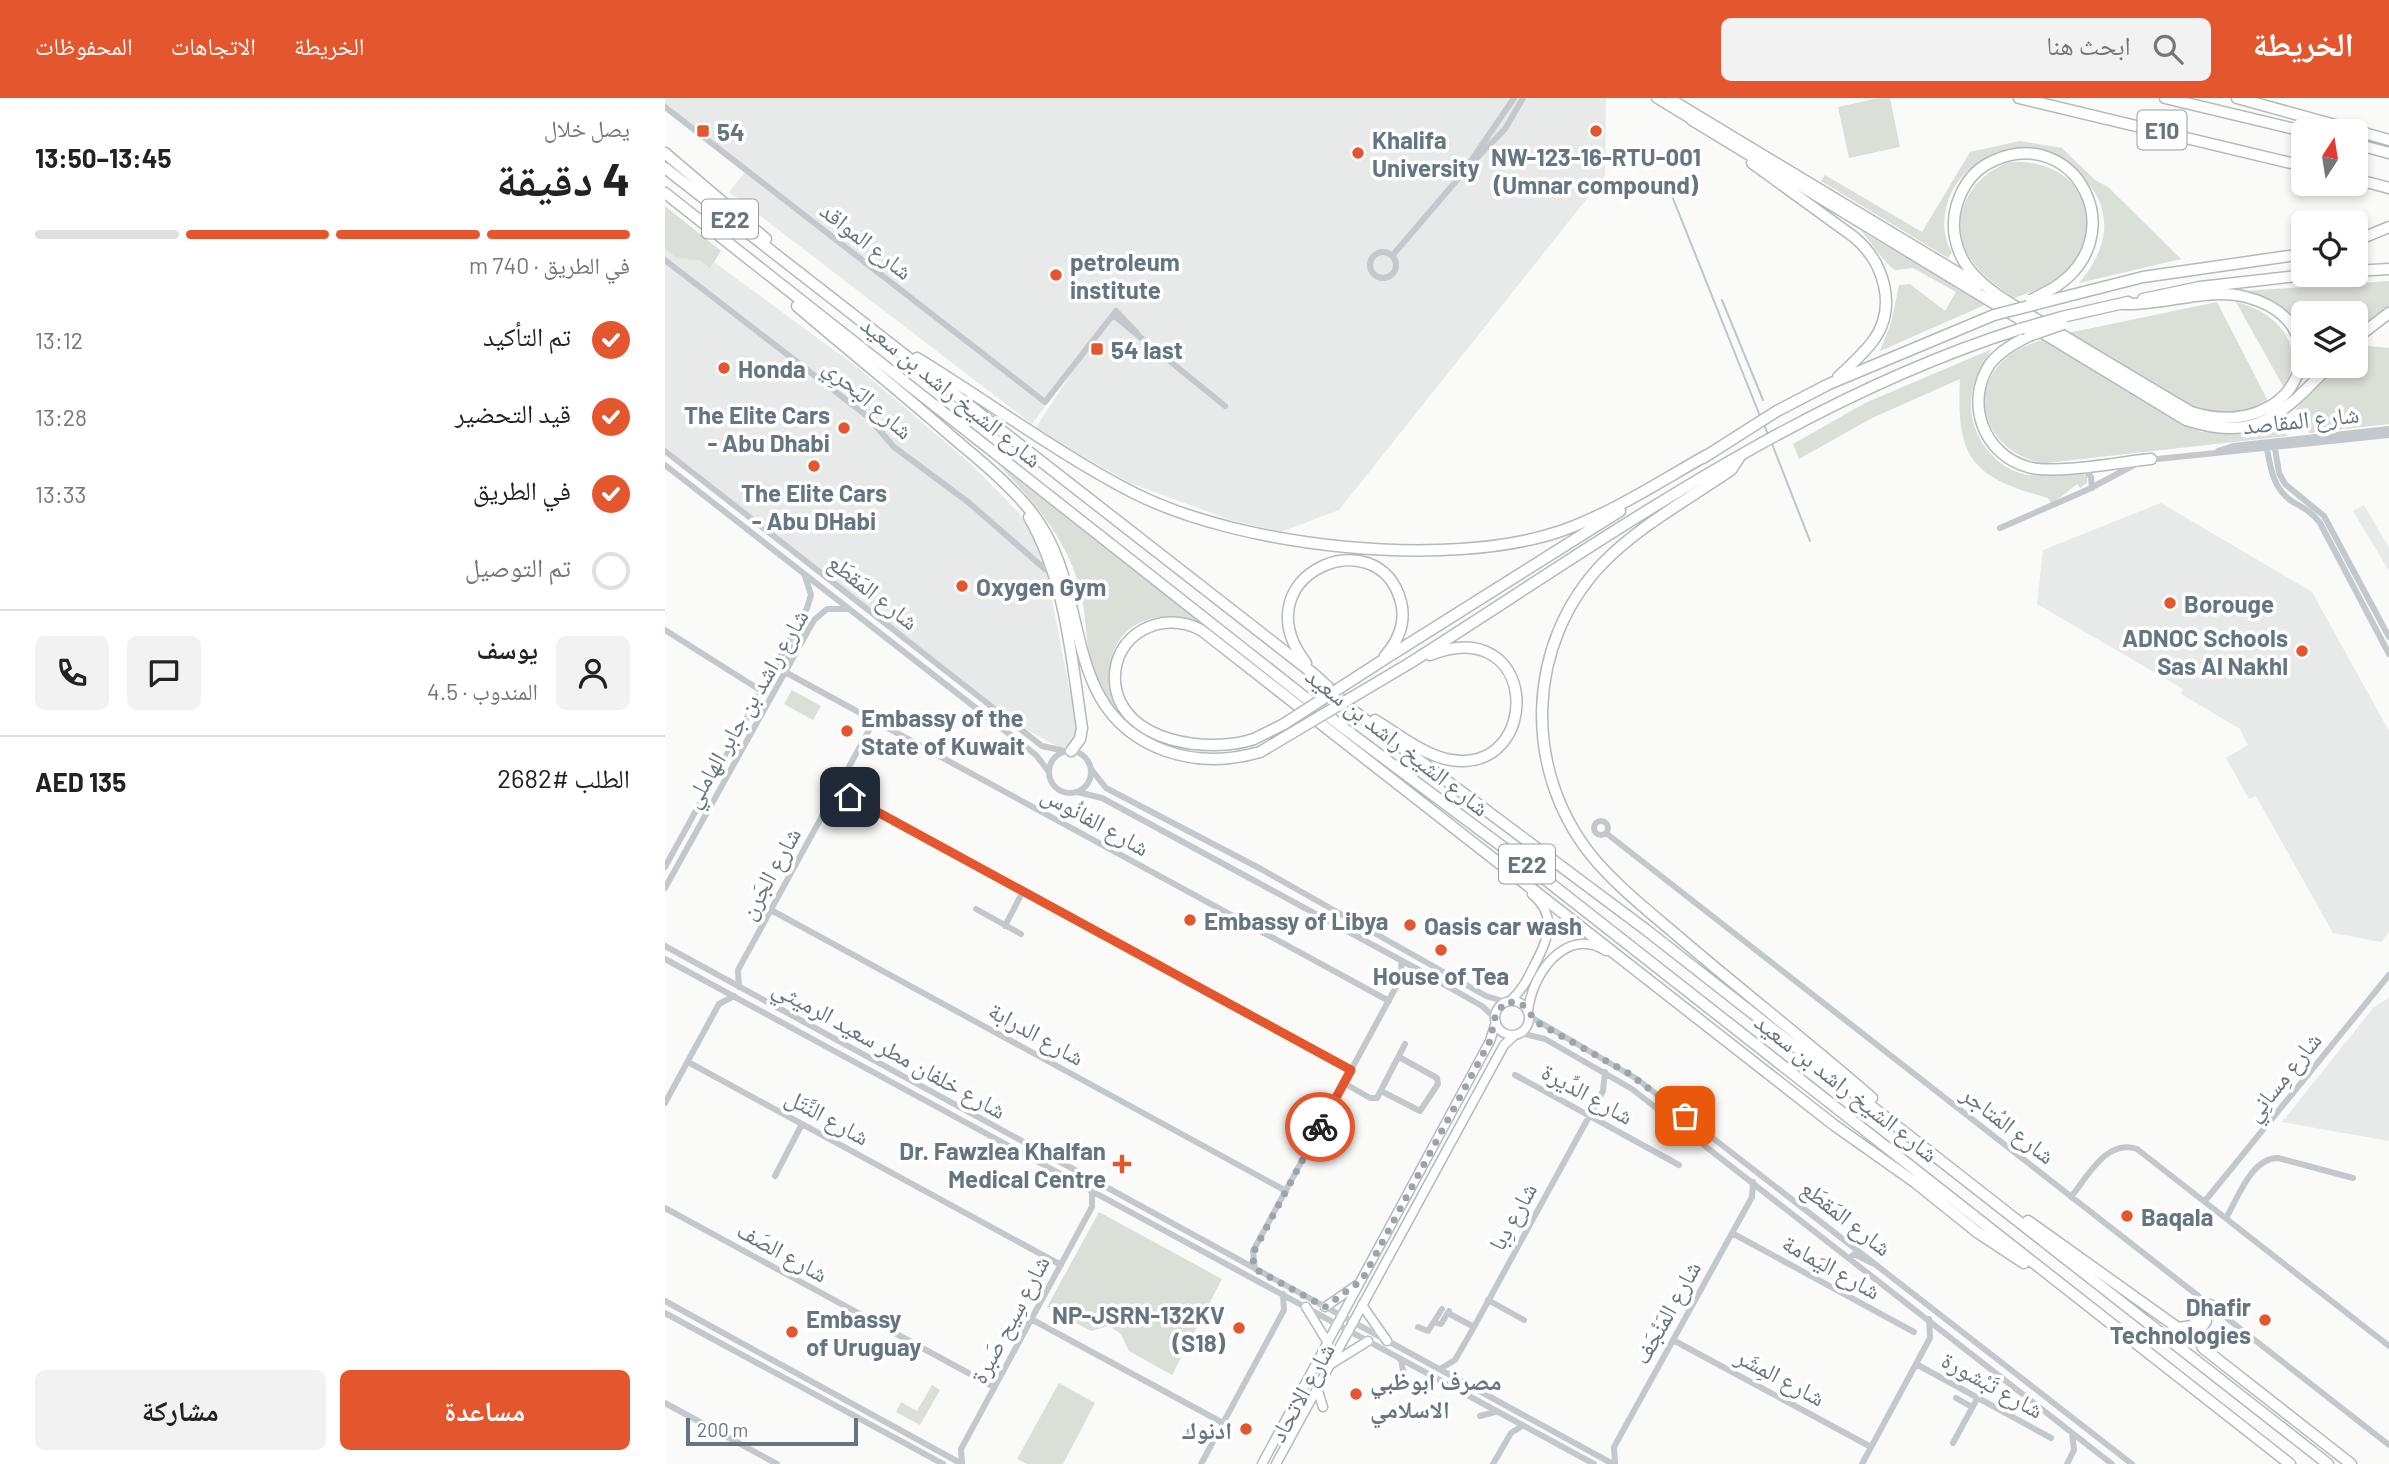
<!DOCTYPE html>
<html lang="ar">
<meta charset="utf-8">
<style>
:root{--surface:#fff;--page:#f2f2f2;--text:#222;--muted:#767676;--line:#e0e0e0;--accent:#e4572e}
body{margin:0;font-family:Barlow,"Noto Naskh Arabic",sans-serif;background:var(--page);color:var(--text);direction:rtl;height:100vh;display:flex;flex-direction:column;font-size:26px;white-space:nowrap}
*{box-sizing:border-box;margin:0}
p{font-size:23px;color:var(--muted)}
.icon{flex:none;width:38px;height:38px;fill:none;stroke:currentColor;stroke-width:2;stroke-linecap:round;stroke-linejoin:round}
.map{position:relative;flex:1;overflow:hidden;direction:ltr}
.details{display:flex;flex-direction:column;background:var(--surface);width:665px}
.details>*{flex:none}
.needle{width:46px;rotate:12deg}
.buttons{position:absolute;left:1626px;top:21px;display:grid;gap:14px}
.buttons a{display:grid;place-items:center;width:77px;height:77px;border-radius:10px;background:var(--surface);box-shadow:0 4px 10px #0003;font-size:35px}
.scale{position:absolute;left:21px;bottom:18px;width:172px;box-sizing:border-box;padding-left:7px;border:4px solid #657683;border-top:0;font-size:19px;line-height:24px;white-space:nowrap;color:#657683;-webkit-text-stroke:5px #fff;paint-order:stroke}
.pin{position:absolute;display:grid;place-items:center;width:60px;height:60px;color:#fff;margin:-30px;border-radius:14px;box-shadow:0 4px 10px #0006}
.courier{position:absolute;display:grid;place-items:center;width:70px;height:70px;margin:-35px;border:5px solid #e4572e;border-radius:50%;background:#fff;color:#222;box-shadow:0 2px 9px #0007}
.overview em{font-style:normal;font-weight:700}
.overview div{display:flex;flex-direction:column-reverse}
.overview{display:flex;align-items:center;justify-content:space-between;height:119px;padding:0 35px}
h1{font-size:46px;font-weight:700;line-height:52px}
.bar{display:grid;grid-template-columns:repeat(4,1fr);gap:10px 7px;align-content:center;height:84px;padding:0 35px}
.bar i{height:9px;border-radius:5px;background:var(--line)}
.bar .active{background:var(--accent)}
.bar p{grid-column:span 4}
.line{display:flex;align-items:center;gap:18px;padding:0 35px;border-top:2px solid var(--line)}
.line div{flex:1}
.round{display:grid;place-items:center;flex:none;width:74px;height:74px;border-radius:10px;background:var(--page)}
ol{padding:0 35px;list-style:none}
li{display:flex;align-items:center;gap:21px;height:77px}
li p{margin-inline-start:auto}
li .icon{padding:7px;border-radius:50%;background:var(--accent);color:#fff;stroke-width:4}
li:last-child{color:var(--muted)}
li i{width:38px;height:38px;border:4px solid var(--line);border-radius:50%}
.action{display:flex;gap:14px;margin-top:auto;padding:14px 35px}
.action a{flex:1;height:80px;border-radius:10px;background:var(--accent);color:#fff;font-size:28px;font-weight:700;line-height:80px;text-align:center}
.action a+a{background:var(--page);color:var(--text)}
header{display:flex;align-items:center;gap:42px;box-sizing:border-box;height:98px;padding:0 35px;background:var(--accent);color:#fff}
header strong{font-size:33px}
nav{display:flex;gap:38px;margin-inline-start:auto;font-size:24px}
.search{width:490px;height:63px;background:var(--page);display:flex;align-items:center;gap:18px;box-sizing:border-box;padding:0 24px;border-radius:10px;color:var(--muted);font-size:26px}
main{display:flex;flex:1;min-height:0}
.map>svg:first-child{display:block}
.built{fill:#e8e9e9}
.green{fill:#dadfd7}
.lines{fill:none;stroke-linecap:round;stroke-linejoin:round}
.stream{stroke:#bbc7cb;stroke-width:2}
.major-casing{stroke:#b5babe;stroke-width:11}
.highway-casing{stroke:#b4b9bd;stroke-width:13}
.minor{stroke:#c3c8cc;stroke-width:6}
.major{stroke:#fff;stroke-width:8}
.highway{stroke:#fff;stroke-width:10}
.highway-bridge-casing{stroke:#b4b9bd;stroke-width:13;stroke-linecap:butt}
.highway-bridge{stroke:#fff;stroke-width:10}
.done{stroke:#99a4ac;stroke-width:7;stroke-dasharray:0 12.6}
.route{stroke:#e4572e;stroke-width:9}
.poi-dot{fill:#e4572e;stroke:#fff;stroke-width:2.5}
.labels{text-anchor:middle;dominant-baseline:central;stroke-width:7;stroke-linejoin:round;paint-order:stroke}
.shield{fill:#fff;stroke:#939fa8;stroke-width:2}
.shield-label{font-size:23px;font-weight:bold;fill:#657683}
.poi-label{font-size:24px;font-weight:bold;fill:#657683;stroke:#fff;text-anchor:start}
.street-label{font-size:24px;fill:#657683;stroke:#fff}
</style>
<header>
<strong>الخريطة</strong>
<div class="search"><svg class="icon" aria-label="search" viewBox="0 0 24 24"><circle cx="10" cy="10" r="6"/><path d="M15 15l6 6"/></svg>ابحث هنا</div>
<nav><a>الخريطة</a><a>الاتجاهات</a><a>المحفوظات</a></nav>
</header>
<main>
<div class="map">
<svg width="1724" height="1366" viewBox="0 0 1724 1366">
<rect width="100%" height="100%" fill="#fafaf8"/>
<path class="built" d="M 0,0 L 941,0 L 940,78 L 674,412 L 616,434 L 563,421 L 465,385 L 370,331 L 417,259 L 367,326 L 64,94 L 81,73 L 0,9 Z
M 0,128 L 192,269 L 308,368 L 354,415 L 379,460 L 413,636 L 407,646 L 395,650 L 357,629 L 0,349 Z
M 1496,405 L 1647,494 L 1724,633 L 1724,834 L 1716,844 L 1668,835 L 1591,698 L 1584,701 L 1561,660 L 1583,647 L 1575,631 L 1516,596 L 1518,591 L 1372,506 L 1378,452 Z
M 1699,407 L 1724,450 L 1724,473 L 1688,413 Z
M 1724,900 L 1724,1043 L 1617,1024 L 1709,909 Z"/>
<path class="green" d="M 1214,0 L 1225,0 L 1235,49 L 1184,60 L 1173,9 Z
M 1355,43 L 1397,50 L 1430,82 L 1443,89 L 1516,161 L 1414,185 C 1506,78 1320,0 1283,103 C 1278,119 1277,139 1287,154 L 1283,160 L 1156,83 L 1160,77 L 1257,134 L 1305,54 Z
M 1344,64 C 1386,61 1426,85 1422,131 C 1421,144 1417,156 1409,166 C 1393,185 1372,192 1349,200 C 1333,189 1315,176 1305,160 C 1280,121 1306,78 1344,64 Z
M 0,108 L 56,153 L 45,170 L 35,162 L 12,160 L 0,151 Z
M 1196,133 L 1322,206 L 1215,253 L 1226,225 L 1234,187 L 1245,186 L 1280,213 L 1291,194 L 1248,170 L 1230,172 C 1217,163 1208,146 1196,133 Z
M 1724,183 L 1724,208 L 1691,231 L 1690,215 L 1638,215 L 1638,234 C 1628,210 1604,199 1580,193 Z
M 1552,204 L 1605,307 L 1567,318 L 1528,310 L 1403,235 Z
M 1571,204 C 1613,214 1643,249 1619,290 Z
M 1380,241 L 1520,328 L 1536,334 L 1578,336 L 1598,333 L 1615,324 L 1622,338 L 1381,365 C 1331,360 1297,304 1337,264 C 1348,252 1364,246 1380,241 Z
M 1703,248 L 1724,250 L 1724,326 L 1644,335 L 1631,311 L 1672,268 L 1690,268 L 1691,252 Z
M 1327,251 C 1318,265 1310,279 1307,295 C 1300,331 1327,371 1363,377 C 1380,379 1407,369 1422,378 L 1422,385 L 1415,390 L 1412,386 L 1387,406 L 1383,400 C 1307,379 1291,361 1295,281 L 1207,320 L 1134,361 L 1128,346 L 1200,305 Z
M 333,366 L 536,524 C 462,500 419,560 463,623 C 405,566 433,533 408,470 C 392,429 363,398 333,366 Z
M 127,592 L 156,608 L 148,622 L 119,606 Z
M 434,1114 L 557,1181 L 507,1277 L 464,1253 L 456,1236 L 444,1228 L 426,1233 L 382,1209 Z
M 394,1285 L 430,1305 L 398,1366 L 362,1366 L 352,1361 Z
M 267,1287 L 275,1292 L 255,1327 L 231,1314 L 236,1304 L 252,1313 Z"/>
<g class="lines">
<path class="stream" d="M 1007,98 L 1095,318
M 1057,202 L 1098,302
M 1099,326 L 1103,337
M 1107,346 L 1145,443"/>
<g class="major-casing">
<path id="major" d="M 991,0 L 1027,22
M 1005,0 L 1315,187
M 845,903 C 857,893 863,880 870,866 C 884,840 892,817 867,796
M830 920a17 17 0 1 1 34 0a17 17 0 1 1-34 0Z
M 863,914 C 866,877 901,827 941,853
M 697,1207 L 722,1243
M 641,1209 L 663,1245
M 660,1209 L 692,1187
M 666,1266 L 703,1243
M 652,1290 L 658,1309
M 597,1366 L 825,943 L 831,924
M 611,1366 L 839,947 L 850,937"/>
</g>
<g class="highway-casing">
<path id="highway" d="M 1354,0 L 1638,68
M 1500,0 L 1638,33
M 1572,0 L 1724,42
M 1027,22 L 1521,322 C 1591,345 1618,316 1664,268
M 1690,46 L 1724,55
M 0,55 L 101,141
M 1087,65 L 1189,139 C 1219,164 1233,209 1208,243 C 1198,256 1185,268 1173,279
M 0,70 L 650,577 L 691,615 L 980,831 L 1663,1366
M 1690,81 L 1724,90
M 0,95 L 680,631 L 862,767 L 1625,1366
M 1690,143 L 1724,129
M 1690,173 L 1724,171
M 1387,191 C 1471,140 1411,25 1328,63 C 1310,71 1298,87 1292,106 C 1285,128 1290,153 1304,171 C 1322,194 1352,209 1376,224 C 1426,255 1476,284 1526,314 C 1634,347 1681,225 1581,199 C 1541,189 1498,208 1458,206
M 1399,199 L 1478,179 L 1638,156
M 1478,201 L 1535,189 L 1640,177
M 132,208 C 183,252 236,294 286,338 C 313,361 341,383 364,411 C 431,491 389,613 501,653 C 533,664 564,663 595,654
M 1397,219 L 1463,204
M 1364,238 C 1350,245 1335,253 1325,266 C 1299,305 1319,357 1363,369 C 1389,377 1455,364 1486,361
M 1690,241 L 1724,215
M 252,260 C 324,304 392,355 467,394 C 574,449 782,472 896,433 C 947,415 994,384 1042,357
M 1038,360 L 1112,313 L 1164,286 L 1329,217
M 1074,360 L 1066,372 C 1024,401 974,428 938,465 C 861,545 857,670 926,757 C 951,788 985,814 1015,840 C 1078,894 1144,945 1207,1000
M 364,419 C 401,484 406,557 417,630 L 415,641 L 406,653
M 715,564 L 955,413
M 641,565 C 574,478 713,418 736,504 C 741,524 733,543 720,558
M 745,565 C 940,441 1133,301 1355,231
M 710,622 C 733,636 760,658 786,662 C 878,676 875,514 765,557
M 589,641 C 545,656 455,645 450,584 C 447,536 497,511 536,532 L 1169,1027 L 1251,1085 L 1312,1134 L 1359,1165
M 1363,1123 L 1513,1230 L 1527,1228 L 1545,1207
M 1541,1223 L 1532,1236 L 1538,1250 L 1686,1366"/>
</g>
<path class="minor" d="M 0,9 L 380,304 L 451,213 L 472,235
M 806,63 L 849,0
M705 167a13 13 0 1 1 26 0a13 13 0 1 1-26 0Z
M 727,158 L 804,68 L 840,31 L 858,0
M 0,162 L 202,318 L 229,349 L 303,404 L 380,471
M 448,217 L 560,308
M 1609,344 L 1614,375 L 1620,386 L 1659,418 L 1724,539
M 1601,345 C 1605,367 1607,391 1628,404 C 1639,410 1647,414 1655,425 L 1724,556
M 0,353 L 377,648 L 400,653
M 1553,353 L 1568,348 L 1724,331
M 1483,362 L 1724,337
M 0,367 L 371,657 L 384,674
M 1419,370 L 1426,379 L 1427,390
M 1335,430 L 1422,392 L 1473,365
M 139,516 L 144,520 L 123,559 L 120,574 L 724,903
M 0,532 L 95,592
M384 674a21 21 0 1 1 42 0a21 21 0 1 1-42 0Z
M 426,671 L 441,690 L 596,771 L 821,898 L 841,904
M 171,692 L 686,972
M 412,694 L 437,700 L 752,871 L 817,908 L 830,920
M929 730a7 7 0 1 1 14 0a7 7 0 1 1-14 0Z
M 941,735 L 1724,1347
M 0,769 L 142,510 L 146,497 L 140,478
M 0,790 L 149,522 L 162,511 L 182,511
M 311,811 L 356,836
M 106,812 L 621,1093
M 340,828 L 358,793
M 0,848 L 948,1366
M 0,861 L 929,1366
M 74,889 L 73,872 L 209,623
M 864,918 L 972,981 L 1467,1366
M 855,935 L 880,941 L 967,991 L 1447,1366
M 23,964 L 396,1167
M 850,977 L 1014,1067
M 679,985 L 705,1000 L 712,1000 L 740,946
M 716,993 L 755,1013 L 773,986 L 772,980 L 734,959
M 0,1005 L 54,906 L 69,898
M 110,1078 L 137,1026
M 1406,1099 C 1423,1078 1441,1041 1472,1051 L 1724,1248
M 1540,1103 L 1724,877
M 0,1110 L 329,1289
M 1561,1120 C 1573,1100 1586,1060 1613,1060 L 1688,1080
M 1067,1135 L 1249,1234
M 1185,1160 L 1189,1156 L 1207,1165
M 590,1171 L 588,1153 L 737,878 L 736,863
M 823,1202 L 859,1222
M 0,1203 L 297,1366
M 0,1215 L 278,1366
M 783,1215 L 809,1229
M 366,1221 L 558,1325
M 769,1224 L 776,1226 L 784,1213
M 753,1229 L 763,1233 L 777,1211
M 1008,1242 L 1206,1349
M 736,1262 L 739,1277
M 1251,1266 L 1386,1340
M 775,1271 L 790,1262 L 809,1229 L 938,993 L 940,974
M 1291,1300 L 1307,1309
M 0,1305 L 112,1366
M 815,1318 L 830,1314
M 1288,1345 L 1313,1299
M 297,1366 L 296,1351 L 427,1109 L 427,1093
M 536,1366 L 619,1212 L 618,1196
M 828,1366 L 846,1335 L 857,1328
M 950,1366 L 949,1349 L 1087,1099 L 1088,1084
M 1197,1366 L 1265,1240 L 1264,1221
M 1402,1366 L 1409,1352 L 1407,1335"/>
<use href="#major" class="major"/>
<use href="#highway" class="highway"/>
<g class="highway-bridge-casing">
<path id="highway-bridge" d="M 1366,202 L 1387,191
M 1329,217 L 1399,199
M 1355,231 L 1397,219
M 1364,238 L 1398,226
M 589,641 L 619,626 L 715,564
M 595,654 L 745,565"/>
</g>
<use href="#highway-bridge" class="highway-bridge"/>
</g>
<g class="lines">
<path class="done" d="M 655,1029 L 587,1157 L 590,1171 L 660,1209 L 697,1182 L 825,943 L 831,915 L 841,904 L 856,905 L 873,925 L 963,975 L 1020,1018"/>
<path class="route" d="M 185,699 L 686,972 L 655,1029"/>
</g>
<g class="poi-dot">
<rect x="31" y="26" width="14" height="14" rx="3.5"/>
<circle cx="931" cy="33" r="7"/>
<circle cx="693" cy="55" r="7"/>
<circle cx="391" cy="177" r="7"/>
<rect x="425" y="244" width="14" height="14" rx="3.5"/>
<circle cx="59" cy="270" r="7"/>
<circle cx="179" cy="330" r="7"/>
<circle cx="149" cy="368" r="7"/>
<circle cx="297" cy="488" r="7"/>
<circle cx="1505" cy="505" r="7"/>
<circle cx="1637" cy="553" r="7"/>
<circle cx="182" cy="633" r="7"/>
<circle cx="525" cy="822" r="7"/>
<circle cx="745" cy="827" r="7"/>
<circle cx="776" cy="852" r="7"/>
<path d="M453.5 1055.5h7v7h7v7h-7v7h-7v-7h-7v-7h7z"/>
<circle cx="1462" cy="1118" r="7"/>
<circle cx="1600" cy="1222" r="7"/>
<circle cx="574" cy="1230" r="7"/>
<circle cx="127" cy="1234" r="7"/>
<circle cx="691" cy="1296" r="7"/>
<circle cx="581" cy="1331" r="7"/>
</g>
<g class="labels">
<g class="shield">
<rect x="1472.5" y="12.5" width="49" height="39" rx="5"/>
<rect x="37" y="101.5" width="56" height="39" rx="5"/>
<rect x="834" y="746.5" width="56" height="39" rx="5"/>
</g>
<g class="shield-label">
<text x="1497" y="32">E10</text>
<text x="65" y="121">E22</text>
<text x="862" y="766">E22</text>
</g>
<g class="poi-label">
<text x="52" y="33">54</text>
<text x="707" y="41">Khalifa<tspan x="707" dy="28">University</tspan></text>
<text x="931" y="58" text-anchor="middle">NW-123-16-RTU-001<tspan x="931" dy="28">(Umnar compound)</tspan></text>
<text x="405" y="163">petroleum<tspan x="405" dy="28">institute</tspan></text>
<text x="446" y="251">54 last</text>
<text x="73" y="270">Honda</text>
<text x="165" y="316" text-anchor="end">The Elite Cars<tspan x="165" dy="28">- Abu Dhabi</tspan></text>
<text x="149" y="394" text-anchor="middle">The Elite Cars<tspan x="149" dy="28">- Abu DHabi</tspan></text>
<text x="311" y="488">Oxygen Gym</text>
<text x="1519" y="505">Borouge</text>
<text x="1623" y="539" text-anchor="end">ADNOC Schools<tspan x="1623" dy="28">Sas Al Nakhl</tspan></text>
<text x="196" y="619">Embassy of the<tspan x="196" dy="28">State of Kuwait</tspan></text>
<text x="539" y="822">Embassy of Libya</text>
<text x="759" y="827">Oasis car wash</text>
<text x="776" y="877" text-anchor="middle">House of Tea</text>
<text x="441" y="1052" text-anchor="end">Dr. Fawzlea Khalfan<tspan x="441" dy="28">Medical Centre</tspan></text>
<text x="1476" y="1118">Baqala</text>
<text x="1586" y="1208" text-anchor="end">Dhafir<tspan x="1586" dy="28">Technologies</tspan></text>
<text x="560" y="1216" text-anchor="end">NP-JSRN-132KV<tspan x="560" dy="28">(S18)</tspan></text>
<text x="141" y="1220">Embassy<tspan x="141" dy="28">of Uruguay</tspan></text>
<text x="705" y="1282">مصرف ابوظبي<tspan x="705" dy="28">الاسلامي</tspan></text>
<text x="567" y="1331" text-anchor="end">ادنوك</text>
</g>
<g class="street-label">
<text transform="translate(202 142) rotate(38)">شارع المواقد</text>
<text transform="translate(287 293) rotate(39)">شارع الشيخ راشد بن سعيد</text>
<text transform="translate(204 300) rotate(41)">شارع البَحرِي</text>
<text transform="translate(1636 321) rotate(-6)">شارع المقاصد</text>
<text transform="translate(209 493) rotate(38)">شارع المَقطَع</text>
<text transform="translate(80 610) rotate(-60)">شارع راشد بن جابر الهاملي</text>
<text transform="translate(733 643) rotate(38)">شارع الشيخ راشد بن سعيد</text>
<text transform="translate(431 722) rotate(29)">شارع الفانُوس</text>
<text transform="translate(104 775) rotate(-61)">شارع الجَرن</text>
<text transform="translate(372 935) rotate(29)">شارع الدرابة</text>
<text transform="translate(225 950) rotate(29)">شارع خلفان مطر سعيد الرميثي</text>
<text transform="translate(1617 978) rotate(-51)">شارع مِسانِي</text>
<text transform="translate(1182 989) rotate(38)">شارع الشيخ راشد بن سعيد</text>
<text transform="translate(923 995) rotate(29)">شارع الدِّيرة</text>
<text transform="translate(163 1018) rotate(29)">شارع النَّتَل</text>
<text transform="translate(1344 1026) rotate(38)">شارع المُتاجر</text>
<text transform="translate(847 1118) rotate(-61)">شارع دِبا</text>
<text transform="translate(1182 1119) rotate(38)">شارع المَقطَع</text>
<text transform="translate(118 1153) rotate(29)">شارع الصَف</text>
<text transform="translate(1167 1168) rotate(29)">شارع اليَمامة</text>
<text transform="translate(1001 1214) rotate(-61)">شارع المَنْجَف</text>
<text transform="translate(344 1221) rotate(-62)">شارع سِيح صَبرة</text>
<text transform="translate(1116 1278) rotate(28)">شارع المِشَر</text>
<text transform="translate(1328 1286) rotate(29)">شارع تَبْشورة</text>
<text transform="translate(636 1294) rotate(-61)">شارع الاتحاد</text>
</g>
</g>
</svg>
<div class="buttons">
<a><svg class="needle" viewBox="-14 -14 28 28"><path d="M0-13l5 13h-10z" fill="#e53935"/><path d="M0 13l5-13h-10z" fill="#767676"/></svg></a>
<a><svg class="icon" aria-label="locate" viewBox="0 0 24 24"><circle cx="12" cy="12" r="6"/><path d="M12 2v4M12 18v4M2 12h4M18 12h4"/></svg></a>
<a><svg class="icon" aria-label="layers" viewBox="0 0 24 24"><path d="M12 4l9 5-9 5-9-5zM3 14l9 5 9-5"/></svg></a>
</div>
<div class="scale">200 m</div>
<div class="pin" style="left:1020px;top:1018px;background:#ea580c"><svg class="icon" aria-label="bag" viewBox="0 0 24 24"><path d="M5 8h14l-1 12H6zM9 8a3 3 0 0 1 6 0"/></svg></div>
<div class="pin" style="left:185px;top:699px;background:#1f2937"><svg class="icon" aria-label="home" viewBox="0 0 24 24"><path d="M3 11l9-7 9 7M6 9v11h12V9"/></svg></div>
<div class="courier" style="left:655px;top:1029px"><svg class="icon" aria-label="bike" viewBox="0 0 24 24"><circle cx="6" cy="16" r="4"/><circle cx="18" cy="16" r="4"/><path d="M6 16l4-8h5l3 8M10 8l3 8H6M13 5h3"/></svg></div>
</div>
<section class="details">
<div class="overview"><div><h1>4 دقيقة</h1><p>يصل خلال</p></div><em>13:45–13:50</em></div>
<div class="bar"><i class="active"></i><i class="active"></i><i class="active"></i><i></i><p>في الطريق · 740 m</p></div>
<ol>
<li><svg class="icon" aria-label="check" viewBox="0 0 24 24"><path d="M5 12l5 5 9-10"/></svg>تم التأكيد<p>13:12</p></li>
<li><svg class="icon" aria-label="check" viewBox="0 0 24 24"><path d="M5 12l5 5 9-10"/></svg>قيد التحضير<p>13:28</p></li>
<li><svg class="icon" aria-label="check" viewBox="0 0 24 24"><path d="M5 12l5 5 9-10"/></svg>في الطريق<p>13:33</p></li>
<li><i></i>تم التوصيل</li>
</ol>
<div class="line" style="height:126px"><a class="round"><svg class="icon" aria-label="person" viewBox="0 0 24 24"><circle cx="12" cy="8" r="4"/><path d="M4 21q1-7 8-7t8 7"/></svg></a><div><b>يوسف</b><p>المندوب · 4.5</p></div><a class="round"><svg class="icon" aria-label="chat" viewBox="0 0 24 24"><path d="M4 5h16v11H9l-5 4z"/></svg></a><a class="round"><svg class="icon" aria-label="phone" viewBox="0 0 24 24"><path d="M5 4h4l2 5-3 2q2 4 5 5l2-3 5 2v4C11 20 4 13 5 4z"/></svg></a></div>
<div class="line" style="height:91px"><div>الطلب #2682</div><b>AED 135</b></div>
<div class="action"><a>مساعدة</a><a>مشاركة</a></div>
</section>
</main>
